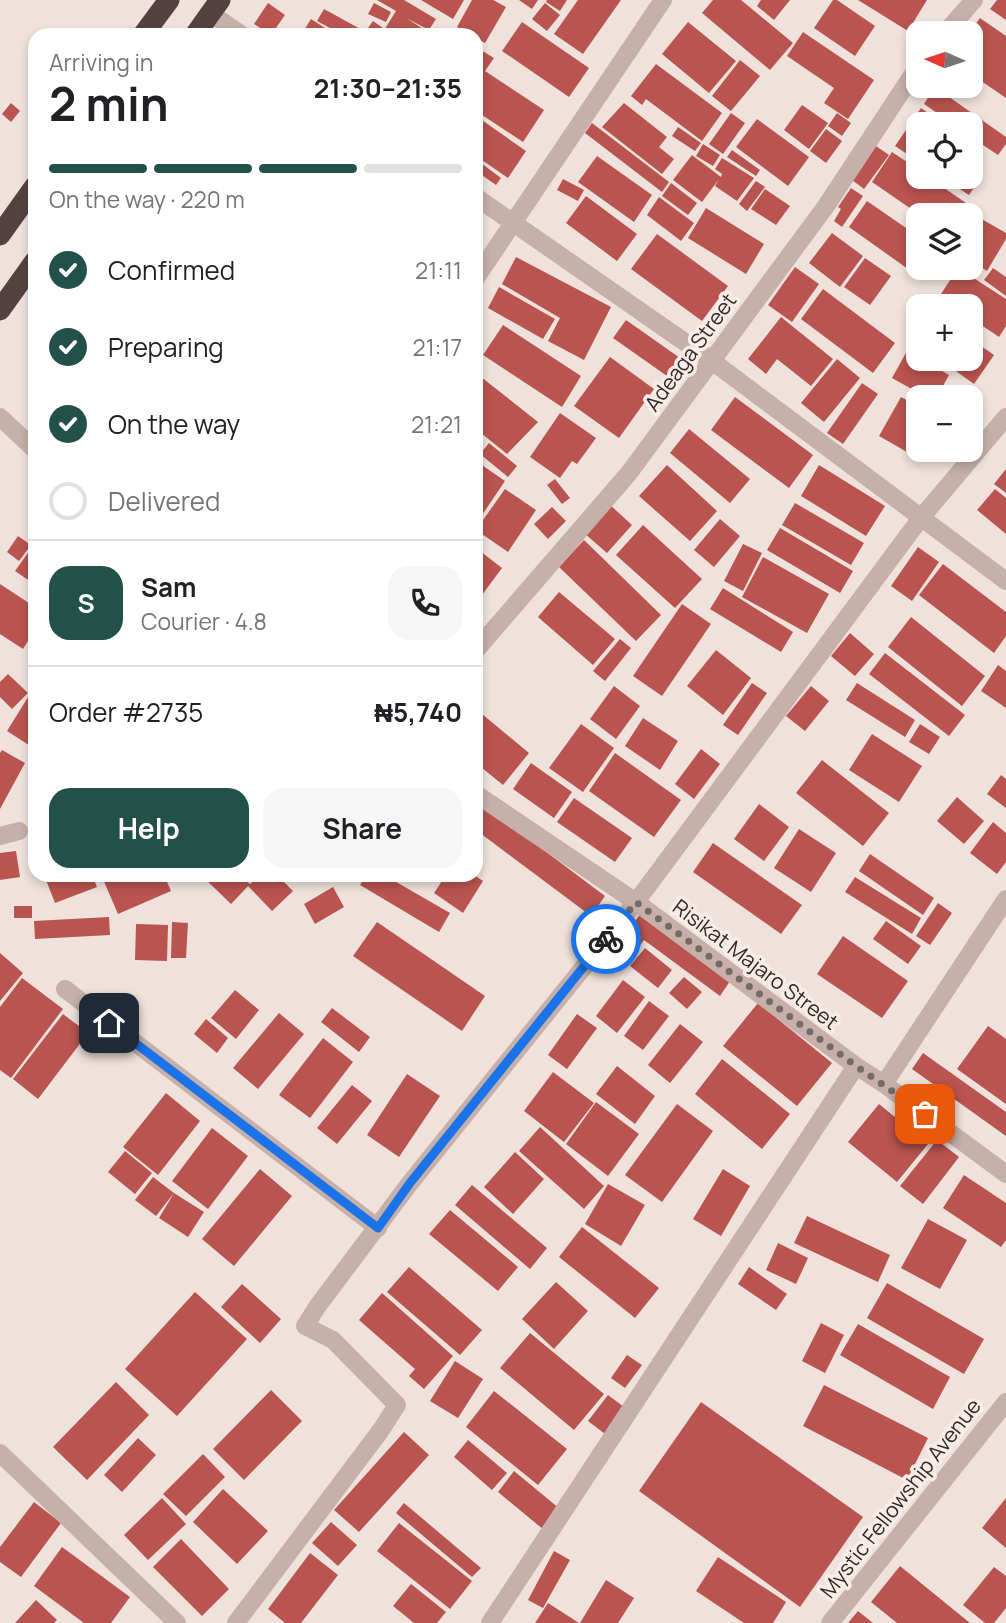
<!DOCTYPE html>
<meta charset="utf-8">
<style>
:root{--surface:#fff;--page:#f6f6f6;--text:#202124;--muted:#757577;--line:#e0e0e0;--accent:#22514a}
body{margin:0;font-family:Manrope,sans-serif;background:var(--page);color:var(--text);height:100vh;display:flex;flex-direction:column;font-size:26px;white-space:nowrap}
*{box-sizing:border-box;margin:0}
p{font-size:23px;color:var(--muted)}
.icon{flex:none;width:38px;height:38px;fill:none;stroke:currentColor;stroke-width:2;stroke-linecap:round;stroke-linejoin:round}
.map{position:relative;flex:1;overflow:hidden}
.drawer{position:absolute;left:28px;top:28px;width:455px;height:854px;display:flex;flex-direction:column;background:var(--surface);border-radius:21px;box-shadow:0 4px 10px #0003}
.drawer>*{flex:none}
.needle{width:46px;rotate:273deg}
.fabs{position:absolute;left:906px;top:21px;display:grid;gap:14px}
.fabs a{display:grid;place-items:center;width:77px;height:77px;border-radius:14px;background:var(--surface);box-shadow:0 4px 10px #0003;font-size:35px}
.pin{position:absolute;display:grid;place-items:center;width:60px;height:60px;color:#fff;margin:-30px;border-radius:14px;box-shadow:0 4px 10px #0006}
.courier{position:absolute;display:grid;place-items:center;width:70px;height:70px;margin:-35px;border:5px solid #1a73e8;border-radius:50%;background:#fff;color:#222;box-shadow:0 2px 9px #0007}
.headline em{font-style:normal;font-weight:700}
.headline div{display:flex;flex-direction:column-reverse}
.headline{display:flex;align-items:center;justify-content:space-between;height:119px;padding:0 21px}
h1{font-size:46px;font-weight:700;line-height:52px}
.bar{display:grid;grid-template-columns:repeat(4,1fr);gap:10px 7px;align-content:center;height:84px;padding:0 21px}
.bar i{height:9px;border-radius:5px;background:var(--line)}
.bar .selected{background:var(--accent)}
.bar p{grid-column:span 4}
.line{display:flex;align-items:center;gap:18px;padding:0 21px;border-top:2px solid var(--line)}
.line div{flex:1}
.round{display:grid;place-items:center;flex:none;width:74px;height:74px;border-radius:21px;background:var(--page)}
ol{padding:0 21px;list-style:none}
li{display:flex;align-items:center;gap:21px;height:77px}
li p{margin-inline-start:auto}
li .icon{padding:7px;border-radius:50%;background:var(--accent);color:#fff;stroke-width:4}
li:last-child{color:var(--muted)}
li i{width:38px;height:38px;border:4px solid var(--line);border-radius:50%}
.button{display:flex;gap:14px;margin-top:auto;padding:14px 21px}
.button a{flex:1;height:80px;border-radius:21px;background:var(--accent);color:#fff;font-size:28px;font-weight:700;line-height:80px;text-align:center}
.button a+a{background:var(--page);color:var(--text)}
.map>svg:first-child{display:block}
.building{fill:#b95450}
.lines{fill:none;stroke-linecap:round;stroke-linejoin:round}
.street{stroke:#c6b0a9;stroke-width:18}
.highway{stroke:#544240;stroke-width:21}
.done{stroke:#756a67;stroke-width:7;stroke-dasharray:0 12.6}
.route{stroke:#1a73e8;stroke-width:9}
.labels{text-anchor:middle;dominant-baseline:central;stroke-width:7;stroke-linejoin:round;paint-order:stroke}
.street-label{font-size:21px;fill:#342928;stroke:#f7ede8}
</style>
<div class="map">
<svg width="1006" height="1623" viewBox="0 0 1006 1623">
<rect width="100%" height="100%" fill="#efe2dc"/>
<path class="building" d="M 377,0 L 404,0 L 436,19 L 429,30 L 406,18 L 433,35 L 381,35 L 396,11 Z
M 421,0 L 464,0 L 453,19 Z
M 472,0 L 493,0 L 506,7 L 485,43 L 476,38 L 476,35 L 471,35 L 457,27 Z
M 519,0 L 538,0 L 532,9 Z
M 547,0 L 567,0 L 560,11 L 546,2 Z
M 578,0 L 621,0 L 583,54 L 554,34 Z
M 713,0 L 741,0 L 793,43 L 770,70 L 702,13 Z
M 761,0 L 790,0 L 774,20 L 757,6 Z
M 833,0 L 837,0 L 875,26 L 855,56 L 814,28 Z
M 858,0 L 927,0 L 908,31 Z
M 997,0 L 1006,0 L 1006,20 L 990,9 Z
M 268,3 L 285,15 L 271,35 L 254,24 Z
M 374,3 L 391,12 L 386,22 L 368,14 Z
M 545,3 L 560,15 L 547,31 L 532,19 Z
M 324,9 L 364,31 L 362,35 L 343,35 L 317,21 Z
M 980,18 L 1006,36 L 1006,98 L 971,74 L 971,33 L 969,33 Z
M 311,19 L 336,35 L 301,35 Z
M 373,21 L 383,28 L 378,35 L 363,35 Z
M 522,22 L 589,68 L 569,97 L 502,51 Z
M 688,22 L 736,61 L 709,93 L 662,54 Z
M 803,32 L 874,80 L 848,119 L 824,103 L 834,88 L 787,56 Z
M 481,50 L 494,58 L 485,71 L 544,110 L 523,142 L 476,111 L 476,57 Z
M 740,60 L 760,76 L 731,111 L 712,96 Z
M 656,64 L 722,113 L 702,141 L 646,99 L 642,105 L 631,96 Z
M 935,87 L 1006,137 L 1006,144 L 998,155 L 971,137 L 971,124 L 953,124 L 924,104 Z
M 11,103 L 20,111 L 11,122 L 2,114 Z
M 624,103 L 667,137 L 659,147 L 674,159 L 662,174 L 602,127 Z
M 802,105 L 828,123 L 809,149 L 784,130 Z
M 921,108 L 944,124 L 919,124 L 919,132 L 909,125 Z
M 731,113 L 745,123 L 723,154 L 709,144 Z
M 837,113 L 851,123 L 842,136 L 828,126 Z
M 476,116 L 526,151 L 508,178 L 476,156 Z
M 757,119 L 809,157 L 788,186 L 736,147 Z
M 592,123 L 669,182 L 662,192 L 585,133 Z
M 678,127 L 701,143 L 695,151 L 672,136 Z
M 826,129 L 842,141 L 826,163 L 810,151 Z
M 906,130 L 919,138 L 919,162 L 895,146 Z
M 703,144 L 720,155 L 713,166 L 696,156 Z
M 876,146 L 889,155 L 864,189 L 852,180 Z
M 732,150 L 760,170 L 756,176 L 727,157 Z
M 892,152 L 919,170 L 919,177 L 928,177 L 972,207 L 966,215 L 920,215 L 872,182 Z
M 692,155 L 721,177 L 722,174 L 715,169 L 722,158 L 754,178 L 737,201 L 715,186 L 719,179 L 702,202 L 673,180 Z
M 597,156 L 652,195 L 634,222 L 578,182 Z
M 481,163 L 501,178 L 496,185 L 476,171 Z
M 971,174 L 980,179 L 969,195 L 941,177 L 971,177 Z
M 563,179 L 584,190 L 578,201 L 557,190 Z
M 756,181 L 765,187 L 747,211 L 739,204 Z
M 671,183 L 697,203 L 688,215 L 662,196 Z
M 851,188 L 863,196 L 842,227 L 834,221 L 841,209 L 838,207 Z
M 765,189 L 790,206 L 776,225 L 751,209 Z
M 586,196 L 637,234 L 617,261 L 566,223 Z
M 659,197 L 694,223 L 681,241 L 647,215 Z
M 867,201 L 919,237 L 919,254 L 908,269 L 849,227 Z
M 706,208 L 764,244 L 746,274 L 688,238 Z
M 978,217 L 1006,233 L 1006,239 L 987,271 L 971,261 L 971,228 Z
M 832,233 L 863,256 L 840,287 L 809,263 Z
M 657,234 L 728,286 L 702,321 L 631,269 Z
M 516,257 L 611,307 L 584,360 L 548,341 L 560,318 L 502,284 Z
M 865,258 L 891,276 L 870,305 L 844,287 Z
M 795,267 L 819,284 L 792,322 L 768,305 Z
M 958,268 L 1006,299 L 1006,326 L 999,337 L 971,318 L 971,306 L 954,306 L 939,297 Z
M 993,268 L 1006,277 L 1006,296 L 984,280 Z
M 499,287 L 555,319 L 543,339 L 488,308 Z
M 823,289 L 895,343 L 873,373 L 801,319 Z
M 781,317 L 833,359 L 811,386 L 777,359 L 766,374 L 748,359 Z
M 626,320 L 680,358 L 667,376 L 613,338 Z
M 503,325 L 581,376 L 562,407 L 483,355 Z
M 971,339 L 994,355 L 974,384 L 939,359 L 971,359 Z
M 907,351 L 949,375 L 937,397 L 926,397 L 892,378 Z
M 610,357 L 654,389 L 619,438 L 574,406 Z
M 837,359 L 860,378 L 824,422 L 801,403 Z
M 476,373 L 538,422 L 507,454 L 476,429 Z
M 862,383 L 878,394 L 843,444 L 827,433 Z
M 735,397 L 813,455 L 789,488 L 711,430 Z
M 901,397 L 919,407 L 919,450 L 926,450 L 921,460 L 879,436 Z
M 560,413 L 596,438 L 577,464 L 572,461 L 560,478 L 530,457 Z
M 689,429 L 750,479 L 730,503 L 670,453 Z
M 489,443 L 517,466 L 508,477 L 480,454 Z
M 479,463 L 505,481 L 476,524 L 476,468 Z
M 667,465 L 717,511 L 690,541 L 639,496 Z
M 819,465 L 885,506 L 866,536 L 801,496 Z
M 1006,469 L 1006,493 L 994,484 Z
M 555,479 L 570,498 L 562,504 L 547,485 Z
M 505,489 L 536,510 L 508,552 L 476,530 Z
M 995,489 L 1006,498 L 1006,534 L 977,510 Z
M 795,503 L 864,543 L 851,565 L 782,525 Z
M 609,504 L 632,525 L 607,553 L 584,533 Z
M 552,507 L 566,521 L 548,539 L 534,524 Z
M 720,519 L 740,536 L 714,567 L 694,550 Z
M 643,525 L 702,579 L 675,608 L 616,555 Z
M 780,528 L 853,571 L 840,593 L 767,550 Z
M 18,536 L 31,545 L 19,561 L 7,552 Z
M 584,540 L 661,615 L 636,641 L 559,567 Z
M 35,543 L 35,582 L 34,584 L 15,571 Z
M 743,544 L 762,553 L 743,591 L 724,581 Z
M 918,547 L 939,562 L 912,601 L 891,586 Z
M 476,548 L 502,568 L 482,595 L 476,590 Z
M 763,557 L 829,594 L 807,633 L 742,597 Z
M 943,564 L 1006,612 L 1006,636 L 994,653 L 919,595 Z
M 0,584 L 35,607 L 35,630 L 23,649 L 0,634 Z
M 723,588 L 793,632 L 781,652 L 710,609 Z
M 559,592 L 615,639 L 593,665 L 538,617 Z
M 682,604 L 711,624 L 662,696 L 633,676 Z
M 911,617 L 985,676 L 962,706 L 888,647 Z
M 850,633 L 874,654 L 855,676 L 831,656 Z
M 620,639 L 631,648 L 605,681 L 593,671 Z
M 716,650 L 751,678 L 723,715 L 687,686 Z
M 885,653 L 965,715 L 949,736 L 869,674 Z
M 998,665 L 1006,671 L 1006,708 L 981,691 Z
M 8,674 L 28,693 L 12,709 L 0,697 L 0,682 Z
M 752,683 L 767,693 L 738,735 L 723,725 Z
M 857,683 L 915,720 L 905,737 L 846,700 Z
M 35,686 L 35,749 L 7,731 Z
M 614,686 L 640,706 L 616,739 L 590,719 Z
M 811,686 L 829,701 L 805,731 L 786,716 Z
M 476,709 L 529,753 L 503,785 L 476,763 Z
M 643,718 L 678,741 L 660,770 L 625,746 Z
M 581,724 L 614,748 L 583,792 L 549,768 Z
M 920,724 L 940,737 L 929,754 L 909,742 Z
M 872,734 L 922,766 L 899,802 L 849,770 Z
M 701,749 L 720,764 L 694,799 L 675,784 Z
M 2,750 L 25,763 L 0,809 L 0,753 Z
M 615,753 L 681,800 L 654,837 L 589,791 Z
M 822,760 L 889,813 L 863,846 L 796,793 Z
M 531,763 L 572,792 L 554,818 L 513,789 Z
M 1001,775 L 1006,779 L 1006,808 L 987,794 Z
M 957,797 L 984,821 L 964,844 L 937,821 Z
M 574,798 L 632,838 L 615,862 L 557,822 Z
M 481,803 L 605,896 L 591,916 L 476,830 L 476,810 Z
M 759,804 L 789,827 L 764,861 L 734,839 Z
M 993,822 L 1006,833 L 1006,862 L 997,874 L 970,853 Z
M 799,829 L 836,853 L 811,892 L 774,868 Z
M 713,843 L 802,905 L 781,934 L 693,872 Z
M 16,851 L 20,877 L 0,880 L 0,853 Z
M 870,854 L 934,898 L 923,915 L 859,871 Z
M 44,875 L 92,875 L 97,887 L 55,903 Z
M 107,875 L 164,875 L 171,891 L 118,914 L 102,877 Z
M 201,875 L 240,875 L 250,884 L 231,904 Z
M 260,875 L 277,875 L 293,891 L 272,911 L 248,886 Z
M 366,875 L 384,875 L 450,913 L 439,932 L 360,885 Z
M 446,875 L 474,875 L 483,881 L 463,913 L 434,893 Z
M 855,877 L 921,918 L 912,934 L 845,892 Z
M 333,887 L 344,907 L 315,924 L 304,904 Z
M 938,903 L 952,913 L 930,945 L 916,936 Z
M 14,906 L 32,906 L 32,918 L 14,918 Z
M 640,914 L 730,981 L 720,996 L 644,940 L 638,948 L 624,937 Z
M 109,917 L 110,935 L 35,939 L 34,921 Z
M 886,921 L 921,946 L 908,964 L 873,939 Z
M 172,922 L 188,923 L 186,958 L 171,958 Z
M 377,922 L 485,996 L 462,1031 L 353,956 Z
M 136,924 L 168,925 L 167,961 L 135,960 Z
M 843,936 L 908,981 L 882,1018 L 817,974 Z
M 645,948 L 672,970 L 658,988 L 630,966 Z
M 0,953 L 23,973 L 0,1001 Z
M 684,977 L 702,992 L 687,1009 L 669,993 Z
M 22,978 L 63,1009 L 11,1078 L 0,1070 L 0,1007 Z
M 623,980 L 645,997 L 617,1033 L 596,1016 Z
M 235,990 L 259,1010 L 236,1039 L 211,1018 Z
M 649,1001 L 669,1016 L 643,1050 L 624,1036 Z
M 758,1003 L 832,1063 L 797,1106 L 723,1046 Z
M 332,1008 L 370,1037 L 359,1052 L 321,1022 Z
M 279,1013 L 304,1034 L 258,1089 L 233,1068 Z
M 63,1014 L 88,1033 L 38,1099 L 13,1079 Z
M 577,1014 L 597,1028 L 567,1069 L 548,1055 Z
M 206,1019 L 228,1038 L 217,1053 L 194,1034 Z
M 680,1024 L 703,1042 L 670,1083 L 648,1065 Z
M 988,1026 L 1006,1039 L 1006,1104 L 957,1069 Z
M 323,1038 L 353,1062 L 310,1118 L 279,1095 Z
M 923,1053 L 1006,1112 L 1006,1136 L 912,1069 Z
M 722,1059 L 790,1114 L 762,1149 L 695,1094 Z
M 617,1066 L 655,1096 L 635,1124 L 596,1094 Z
M 553,1072 L 594,1103 L 564,1142 L 524,1111 Z
M 407,1074 L 440,1096 L 399,1157 L 367,1135 Z
M 352,1085 L 372,1101 L 337,1144 L 317,1128 Z
M 166,1093 L 200,1121 L 158,1175 L 123,1147 Z
M 596,1102 L 639,1134 L 608,1176 L 566,1144 Z
M 677,1104 L 713,1131 L 662,1202 L 625,1175 Z
M 879,1104 L 928,1144 L 897,1182 L 848,1142 Z
M 540,1127 L 604,1186 L 584,1209 L 519,1151 Z
M 212,1128 L 248,1156 L 208,1209 L 172,1181 Z
M 937,1140 L 959,1157 L 923,1204 L 900,1186 Z
M 125,1151 L 152,1173 L 135,1194 L 108,1172 Z
M 515,1152 L 544,1179 L 513,1214 L 484,1187 Z
M 260,1169 L 292,1196 L 234,1266 L 202,1239 Z
M 723,1169 L 750,1186 L 721,1236 L 693,1219 Z
M 964,1175 L 1006,1203 L 1006,1240 L 1001,1247 L 943,1208 Z
M 153,1177 L 174,1193 L 156,1216 L 135,1200 Z
M 608,1184 L 645,1205 L 621,1246 L 585,1224 Z
M 472,1185 L 547,1248 L 530,1269 L 455,1205 Z
M 174,1193 L 204,1212 L 188,1237 L 159,1218 Z
M 450,1210 L 518,1267 L 498,1291 L 429,1234 Z
M 807,1216 L 890,1255 L 878,1282 L 794,1243 Z
M 928,1219 L 967,1240 L 940,1289 L 901,1268 Z
M 582,1227 L 659,1288 L 635,1318 L 559,1257 Z
M 778,1243 L 808,1258 L 796,1284 L 766,1270 Z
M 409,1267 L 482,1330 L 460,1355 L 387,1292 Z
M 749,1267 L 787,1294 L 776,1310 L 738,1284 Z
M 556,1282 L 588,1311 L 554,1349 L 522,1319 Z
M 887,1283 L 984,1339 L 964,1374 L 867,1318 Z
M 242,1284 L 281,1319 L 260,1343 L 221,1307 Z
M 195,1292 L 247,1339 L 177,1416 L 125,1369 Z
M 382,1293 L 453,1356 L 424,1389 L 409,1376 L 415,1369 L 359,1320 Z
M 821,1323 L 844,1335 L 825,1373 L 802,1361 Z
M 858,1324 L 950,1377 L 933,1409 L 840,1355 Z
M 530,1333 L 604,1394 L 574,1430 L 500,1368 Z
M 627,1355 L 642,1365 L 625,1388 L 611,1378 Z
M 455,1361 L 483,1379 L 458,1418 L 430,1401 Z
M 116,1382 L 149,1415 L 87,1480 L 53,1447 Z
M 824,1385 L 928,1438 L 907,1480 L 803,1426 Z
M 271,1390 L 302,1421 L 244,1480 L 213,1449 Z
M 494,1391 L 567,1449 L 538,1485 L 466,1427 Z
M 608,1395 L 624,1407 L 605,1434 L 588,1421 Z
M 701,1402 L 863,1517 L 800,1607 L 639,1491 Z
M 404,1432 L 429,1455 L 359,1532 L 334,1510 Z
M 138,1438 L 156,1455 L 122,1492 L 104,1475 Z
M 468,1440 L 507,1473 L 492,1490 L 454,1457 Z
M 203,1454 L 225,1477 L 186,1516 L 163,1494 Z
M 514,1471 L 560,1509 L 544,1530 L 498,1492 Z
M 223,1489 L 268,1531 L 237,1564 L 193,1522 Z
M 162,1498 L 186,1524 L 148,1560 L 124,1535 Z
M 1006,1498 L 1006,1548 L 982,1528 Z
M 34,1502 L 61,1523 L 21,1577 L 0,1562 L 0,1547 Z
M 404,1503 L 481,1568 L 472,1577 L 396,1513 Z
M 331,1522 L 357,1545 L 338,1566 L 312,1543 Z
M 399,1523 L 472,1581 L 450,1609 L 377,1551 Z
M 181,1539 L 229,1589 L 202,1616 L 153,1567 Z
M 62,1547 L 130,1597 L 111,1623 L 84,1623 L 34,1586 Z
M 554,1551 L 570,1560 L 543,1608 L 528,1600 Z
M 310,1553 L 338,1575 L 301,1623 L 285,1623 L 268,1609 Z
M 718,1557 L 786,1602 L 773,1623 L 744,1623 L 696,1591 Z
M 900,1566 L 970,1623 L 897,1623 L 871,1602 Z
M 994,1567 L 1006,1576 L 1006,1608 L 994,1623 L 985,1623 L 963,1605 Z
M 606,1580 L 634,1598 L 618,1623 L 580,1623 Z
M 411,1584 L 446,1612 L 437,1623 L 414,1623 L 393,1606 Z
M 36,1600 L 57,1620 L 54,1623 L 15,1623 Z
M 548,1603 L 579,1623 L 535,1623 Z
M 858,1611 L 873,1623 L 848,1623 Z"/>
<g class="lines">
<path class="street" d="M 210,13 L 242,35
M 945,33 L 974,0
M 476,197 L 712,361 L 1006,581
M 476,278 L 663,0
M 0,417 L 35,450
M 476,650 L 629,473 L 826,206 L 919,65
M 476,794 L 636,902 L 856,1066 L 884,1084 L 1006,1174
M 0,836 L 19,831
M 65,989 L 378,1228
M 884,1084 L 1006,899
M 0,1453 L 177,1623
M 236,1623 L 381,1430 L 397,1405 L 333,1340 L 305,1326 L 317,1307 L 410,1183 L 636,902 L 920,519 L 1006,417
M 490,1623 L 856,1066
M 830,1623 L 1006,1402"/>
<path class="highway" d="M 143,35 L 169,0
M 195,35 L 220,0
M 0,235 L 35,186
M 0,310 L 35,261"/>
</g>
<g class="lines">
<path class="done" d="M 606,939 L 636,902 L 856,1066 L 925,1114"/>
<path class="route" d="M 109,1023 L 378,1228 L 410,1183 L 606,939"/>
</g>
<g class="labels">
<g class="street-label">
<text transform="translate(690 352) rotate(-54)">Adeaga Street</text>
<text transform="translate(756 964) rotate(37)">Risikat Majaro Street</text>
<text transform="translate(900 1498) rotate(-52)">Mystic Fellowship Avenue</text>
</g>
</g>
</svg>
<div class="fabs">
<a><svg class="needle" viewBox="-14 -14 28 28"><path d="M0-13l5 13h-10z" fill="#e53935"/><path d="M0 13l5-13h-10z" fill="#757577"/></svg></a>
<a><svg class="icon" aria-label="locate" viewBox="0 0 24 24"><circle cx="12" cy="12" r="6"/><path d="M12 2v4M12 18v4M2 12h4M18 12h4"/></svg></a>
<a><svg class="icon" aria-label="layers" viewBox="0 0 24 24"><path d="M12 4l9 5-9 5-9-5zM3 14l9 5 9-5"/></svg></a>
<a>+</a>
<a>−</a>
</div>
<div class="pin" style="left:925px;top:1114px;background:#ea580c"><svg class="icon" aria-label="bag" viewBox="0 0 24 24"><path d="M5 8h14l-1 12H6zM9 8a3 3 0 0 1 6 0"/></svg></div>
<div class="pin" style="left:109px;top:1023px;background:#1f2937"><svg class="icon" aria-label="home" viewBox="0 0 24 24"><path d="M3 11l9-7 9 7M6 9v11h12V9"/></svg></div>
<div class="courier" style="left:606px;top:939px"><svg class="icon" aria-label="bike" viewBox="0 0 24 24"><circle cx="6" cy="16" r="4"/><circle cx="18" cy="16" r="4"/><path d="M6 16l4-8h5l3 8M10 8l3 8H6M13 5h3"/></svg></div>
<section class="drawer">
<div class="headline"><div><h1>2 min</h1><p>Arriving in</p></div><em>21:30–21:35</em></div>
<div class="bar"><i class="selected"></i><i class="selected"></i><i class="selected"></i><i></i><p>On the way · 220 m</p></div>
<ol>
<li><svg class="icon" aria-label="check" viewBox="0 0 24 24"><path d="M5 12l5 5 9-10"/></svg>Confirmed<p>21:11</p></li>
<li><svg class="icon" aria-label="check" viewBox="0 0 24 24"><path d="M5 12l5 5 9-10"/></svg>Preparing<p>21:17</p></li>
<li><svg class="icon" aria-label="check" viewBox="0 0 24 24"><path d="M5 12l5 5 9-10"/></svg>On the way<p>21:21</p></li>
<li><i></i>Delivered</li>
</ol>
<div class="line" style="height:126px"><b class="round" style="background:var(--accent);color:#fff">S</b><div><b>Sam</b><p>Courier · 4.8</p></div><a class="round"><svg class="icon" aria-label="phone" viewBox="0 0 24 24"><path d="M5 4h4l2 5-3 2q2 4 5 5l2-3 5 2v4C11 20 4 13 5 4z"/></svg></a></div>
<div class="line" style="height:91px"><div>Order #2735</div><b>₦5,740</b></div>
<div class="button"><a>Help</a><a>Share</a></div>
</section>
</div>
